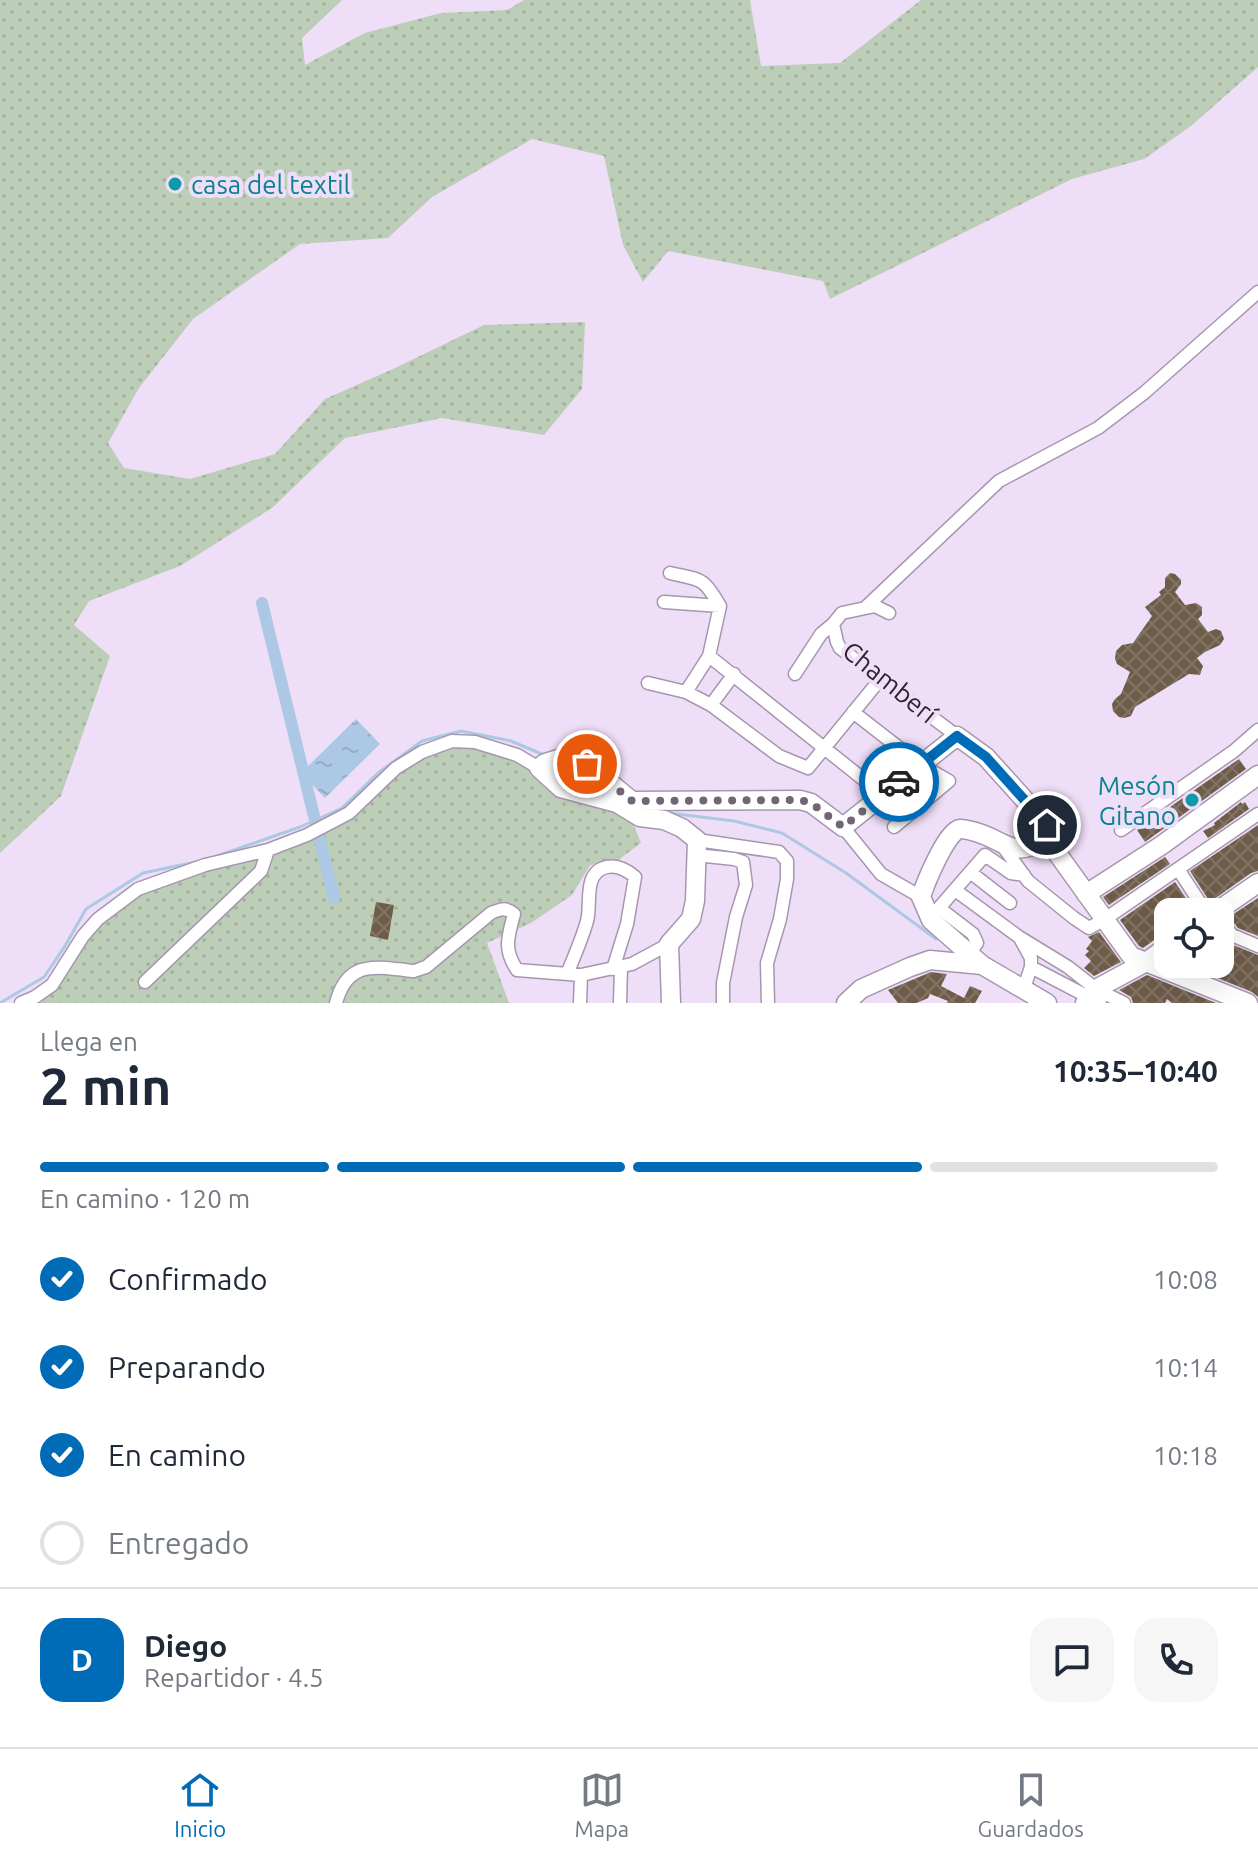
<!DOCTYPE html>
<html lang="es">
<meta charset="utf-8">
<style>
:root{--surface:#fff;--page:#f6f6f7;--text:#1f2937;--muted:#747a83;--line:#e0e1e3;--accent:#006bb7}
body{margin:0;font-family:Ubuntu,sans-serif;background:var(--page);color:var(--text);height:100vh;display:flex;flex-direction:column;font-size:30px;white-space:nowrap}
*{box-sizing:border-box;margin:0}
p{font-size:26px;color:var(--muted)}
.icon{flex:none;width:44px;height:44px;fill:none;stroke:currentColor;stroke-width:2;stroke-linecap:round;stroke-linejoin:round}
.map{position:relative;height:1003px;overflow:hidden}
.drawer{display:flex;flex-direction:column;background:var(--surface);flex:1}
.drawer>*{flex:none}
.buttons{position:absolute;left:1154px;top:898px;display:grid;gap:16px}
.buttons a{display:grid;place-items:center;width:80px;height:80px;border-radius:16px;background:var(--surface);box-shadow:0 8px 32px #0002;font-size:40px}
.pin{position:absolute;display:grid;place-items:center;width:68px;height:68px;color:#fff;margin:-34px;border:4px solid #fff;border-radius:50%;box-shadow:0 2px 8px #0007}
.courier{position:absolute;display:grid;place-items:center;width:80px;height:80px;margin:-40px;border:6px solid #006bb7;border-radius:50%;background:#fff;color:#222;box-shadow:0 2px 10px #0007}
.headline em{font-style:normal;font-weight:600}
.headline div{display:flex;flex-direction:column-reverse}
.headline{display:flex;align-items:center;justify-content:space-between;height:136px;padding:0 40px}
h1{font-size:52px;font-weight:600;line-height:60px}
.bar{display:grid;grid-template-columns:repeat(4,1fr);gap:12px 8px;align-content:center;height:96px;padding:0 40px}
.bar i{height:10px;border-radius:6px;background:var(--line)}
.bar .selected{background:var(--accent)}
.bar p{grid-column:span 4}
.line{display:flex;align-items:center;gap:20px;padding:0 40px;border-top:2px solid var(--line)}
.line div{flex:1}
.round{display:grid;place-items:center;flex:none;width:84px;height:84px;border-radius:24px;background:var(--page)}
ol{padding:0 40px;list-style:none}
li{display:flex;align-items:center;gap:24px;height:88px}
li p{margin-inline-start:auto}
li .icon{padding:8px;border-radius:50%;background:var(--accent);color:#fff;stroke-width:4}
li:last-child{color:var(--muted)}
li i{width:44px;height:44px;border:4px solid var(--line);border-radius:50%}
.tab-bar{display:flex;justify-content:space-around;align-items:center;height:112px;border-top:2px solid var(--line);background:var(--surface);font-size:22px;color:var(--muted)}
.tab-bar a{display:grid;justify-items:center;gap:4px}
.tab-bar .selected{color:var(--accent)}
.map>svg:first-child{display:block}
.grass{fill:url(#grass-dots)}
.water{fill:url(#water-ripples)}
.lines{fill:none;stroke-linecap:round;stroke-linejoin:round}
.stream{stroke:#acc8e4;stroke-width:3}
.canal{stroke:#acc8e4;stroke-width:12}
.building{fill:url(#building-cross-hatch)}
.street-casing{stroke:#a697ae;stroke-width:15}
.secondary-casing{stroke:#a697ae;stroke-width:21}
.street{stroke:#fff;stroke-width:12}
.secondary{stroke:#fff;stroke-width:18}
.done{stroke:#706675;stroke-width:8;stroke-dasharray:0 14.4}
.route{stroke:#006bb7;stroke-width:10}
.culture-dot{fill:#0f9aa8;stroke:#efdef7;stroke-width:3}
.labels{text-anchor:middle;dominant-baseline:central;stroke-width:8;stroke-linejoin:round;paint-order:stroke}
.culture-label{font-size:26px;fill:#0d838f;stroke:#efdef7;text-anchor:start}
.street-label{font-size:26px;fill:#2c252f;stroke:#efdef7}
</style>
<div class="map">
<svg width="1258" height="1003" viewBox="0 0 1258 1003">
<defs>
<pattern id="grass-dots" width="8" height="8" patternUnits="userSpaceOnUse" patternTransform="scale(2)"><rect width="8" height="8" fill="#bcceb7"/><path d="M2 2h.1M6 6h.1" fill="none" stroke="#a2b19e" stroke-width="1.8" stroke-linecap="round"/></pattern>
<pattern id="water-ripples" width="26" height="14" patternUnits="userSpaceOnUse" patternTransform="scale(2)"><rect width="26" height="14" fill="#acc8e4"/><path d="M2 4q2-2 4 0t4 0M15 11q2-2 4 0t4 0" fill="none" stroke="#94acc4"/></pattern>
<pattern id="building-cross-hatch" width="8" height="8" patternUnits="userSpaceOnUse" patternTransform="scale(2)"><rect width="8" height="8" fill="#6d5c48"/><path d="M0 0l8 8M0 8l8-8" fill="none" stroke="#827466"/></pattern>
</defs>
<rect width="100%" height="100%" fill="#efdef7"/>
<path class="grass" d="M 0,0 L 342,0 L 302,38 L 305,65 L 365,33 L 441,13 L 507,10 L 524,0 L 750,0 L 761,66 L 840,63 L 921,0 L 1258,0 L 1258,67 L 1191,126 L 1144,159 L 1072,179 L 830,299 L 823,281 L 668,251 L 643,282 L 623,245 L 604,156 L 532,139 L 432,197 L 388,238 L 300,244 L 193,319 L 139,388 L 108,443 L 124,468 L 190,479 L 275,454 L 325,399 L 393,369 L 484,325 L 585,322 L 582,389 L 544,435 L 442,418 L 345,438 L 272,508 L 180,566 L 89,601 L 74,625 L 110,656 L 61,796 L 0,853 Z
M 455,746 L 500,753 L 629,814 L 641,843 L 617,861 L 590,865 L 572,895 L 531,923 L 487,943 L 509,1003 L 32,1003 L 79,949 L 100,922 L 142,891 L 308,840 L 388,780 L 433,751 Z"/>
<path class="water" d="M 356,719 L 380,744 L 325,798 L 301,773 Z"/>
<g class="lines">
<path class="stream" d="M 559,767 L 598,789
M 669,813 L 734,821 L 782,833 L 846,873 L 936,939
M 214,857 L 300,827 L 342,808 L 378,773 L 422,741 L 461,731 L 511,741 L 544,755
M 0,1003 L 44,977 L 65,946 L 86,909 L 143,873 L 196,862"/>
<path class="canal" d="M 262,603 L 334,898"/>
</g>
<path class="building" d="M 1170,573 L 1175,574 L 1181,580 L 1181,584 L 1175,592 L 1185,605 L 1196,603 L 1202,607 L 1202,615 L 1198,619 L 1208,632 L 1216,629 L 1221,631 L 1224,639 L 1220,645 L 1205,652 L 1197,658 L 1203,666 L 1200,675 L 1189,674 L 1135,707 L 1131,716 L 1124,718 L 1119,717 L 1113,711 L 1112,704 L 1115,699 L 1121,694 L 1130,672 L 1117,664 L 1115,659 L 1116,651 L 1122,645 L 1133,643 L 1152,616 L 1145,607 L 1161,595 L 1159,592 L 1165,587 L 1165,578 Z
M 1239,759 L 1246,769 L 1145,842 L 1137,830 Z
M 1241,802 L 1242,804 L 1245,802 L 1249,809 L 1208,838 L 1203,831 L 1215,825 L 1214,823 Z
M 1258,825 L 1258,871 L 1251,873 L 1210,902 L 1190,871 Z
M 1165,857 L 1170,864 L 1109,905 L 1103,897 Z
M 1175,882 L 1195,912 L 1168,912 L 1168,930 L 1143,948 L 1139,946 L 1120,920 Z
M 1258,898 L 1258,936 L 1238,928 L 1229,917 Z
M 376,902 L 394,905 L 388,940 L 370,936 Z
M 1099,932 L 1121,962 L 1094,976 L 1084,968 L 1091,961 L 1085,955 L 1089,951 L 1086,949 L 1092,941 L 1088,937 Z
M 1220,934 L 1228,943 L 1258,955 L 1258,997 L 1252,992 L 1183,964 L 1220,964 Z
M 931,972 L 947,974 L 941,986 L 964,998 L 970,986 L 982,991 L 975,1003 L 947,1003 L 948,1001 L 930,994 L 928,998 L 917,1003 L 898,1003 L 888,990 Z
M 1147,975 L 1216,1003 L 1172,1003 L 1167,999 L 1165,1003 L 1133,1003 L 1131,997 L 1119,990 Z"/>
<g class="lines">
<g class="street-casing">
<path id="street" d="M 670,573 C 702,580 703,577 720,606 L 709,656 L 686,692
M 664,602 L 720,606
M 866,607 L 999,481 L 1098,428 L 1144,393 L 1258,292
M 833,624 L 837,642 L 840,648 L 957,736
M 709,656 L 883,795
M 795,674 L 821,634 L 833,624 L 842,613 L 875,606 L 889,613
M 648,683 L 686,692 L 711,705 L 779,756 L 808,768 L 882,677
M 711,705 L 734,674
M 853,712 L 921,765 L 949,781 L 894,827
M 843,827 L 881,874 L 921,897
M 1121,830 L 1234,751 L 1258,730
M 697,840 L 779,852 L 787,861 L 787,879 L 780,919 L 767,963 L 768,1003
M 1002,845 L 1028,881 L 1074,918 L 1089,928 L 1105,919 L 1258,814
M 696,855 L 734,859 L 743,862 L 746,885 L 736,917 L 723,983 L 723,1003
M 1178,869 L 1206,912
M 970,872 L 1010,903
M 955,890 L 1019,937 L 1068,967 L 1096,989 L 1124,1003
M 1220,920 L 1232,935 L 1258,946
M 1021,940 L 1031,958 L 1031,967 L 1023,991
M 969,954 L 977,943 L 973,934 L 939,908 L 985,855 L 1011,873 L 1024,875
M 1031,967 L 1100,1003
M 567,974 C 574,957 582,939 587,921 C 592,905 582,872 607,867 C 618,865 627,870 635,877 L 627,924 L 613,969
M 145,982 L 261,871 L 268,850
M 21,1003 L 35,997 L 52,985 L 83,936 L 98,919 L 138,889 L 205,865 L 268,850 L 307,835 L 349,813 L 396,768 L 422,752 L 452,741 L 475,742 L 517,755 L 539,768
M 336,1003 C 345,969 364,965 395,969 C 401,969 408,971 414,971 C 418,970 422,968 426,967 L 491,913 C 500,909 506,907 514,914 C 508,937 503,949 517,970 L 581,975 L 632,964 L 669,944
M 580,1003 L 581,975
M 620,1003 L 621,967"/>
</g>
<g class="secondary-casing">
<path id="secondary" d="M 1047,839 L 1131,956 L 1248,1003
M 1086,894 L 1162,845 L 1258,775
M 1216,912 L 1258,883
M 671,1003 L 669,944 L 691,919 L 695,901 L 697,840 L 682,828 L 664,820 L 640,817 L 617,803 L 561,788 L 539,768 L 545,763 L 571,755 L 587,764 L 632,801 L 800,800 L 811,803 L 843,827 L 957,736 L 986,757 L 1032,808 L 1047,825 L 1047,839
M 846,1003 L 861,989 L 910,967 L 930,960 L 982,965
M 1047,1003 L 982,965 L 931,920 L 921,897 C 925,884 947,830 960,829 C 962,828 971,831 972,831 C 1006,839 1010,861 1047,839
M 1085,1003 L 1096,989 L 1146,962 L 1168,946"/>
</g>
<use href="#street" class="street"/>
<use href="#secondary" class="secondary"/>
</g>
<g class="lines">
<path class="done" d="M 587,764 L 632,801 L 800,800 L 811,803 L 843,827 L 899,782"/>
<path class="route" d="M 899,782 L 957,736 L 986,757 L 1047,825"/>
</g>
<g class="culture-dot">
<circle cx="175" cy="184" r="8"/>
<circle cx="1192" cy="800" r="8"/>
</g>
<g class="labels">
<g class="culture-label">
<text x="191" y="184">casa del textil</text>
<text x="1176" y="785" text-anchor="end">Mesón<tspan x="1176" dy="30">Gitano</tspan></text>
</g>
<g class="street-label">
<text transform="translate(890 682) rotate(39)">Chamberí</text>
</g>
</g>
</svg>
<div class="buttons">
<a><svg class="icon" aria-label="locate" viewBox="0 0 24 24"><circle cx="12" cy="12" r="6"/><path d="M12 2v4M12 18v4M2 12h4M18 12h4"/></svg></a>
</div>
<div class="pin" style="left:587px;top:764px;background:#ea580c"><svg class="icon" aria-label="bag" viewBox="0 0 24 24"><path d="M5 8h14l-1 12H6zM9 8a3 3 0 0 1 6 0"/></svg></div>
<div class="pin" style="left:1047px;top:825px;background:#1f2937"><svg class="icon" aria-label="home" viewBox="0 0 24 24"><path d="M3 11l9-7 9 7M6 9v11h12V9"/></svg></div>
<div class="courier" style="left:899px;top:782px"><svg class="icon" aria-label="car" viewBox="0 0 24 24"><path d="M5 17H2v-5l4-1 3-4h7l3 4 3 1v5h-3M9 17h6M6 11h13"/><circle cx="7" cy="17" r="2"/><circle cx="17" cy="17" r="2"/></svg></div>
</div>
<section class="drawer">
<div class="headline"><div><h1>2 min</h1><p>Llega en</p></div><em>10:35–10:40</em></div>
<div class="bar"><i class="selected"></i><i class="selected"></i><i class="selected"></i><i></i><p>En camino · 120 m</p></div>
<ol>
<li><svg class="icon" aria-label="check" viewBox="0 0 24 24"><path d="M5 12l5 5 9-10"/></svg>Confirmado<p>10:08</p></li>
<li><svg class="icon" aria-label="check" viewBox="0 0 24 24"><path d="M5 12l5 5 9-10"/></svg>Preparando<p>10:14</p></li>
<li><svg class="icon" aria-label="check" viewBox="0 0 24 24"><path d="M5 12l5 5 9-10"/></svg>En camino<p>10:18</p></li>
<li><i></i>Entregado</li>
</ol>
<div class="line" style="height:144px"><b class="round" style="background:var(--accent);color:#fff">D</b><div><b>Diego</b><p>Repartidor · 4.5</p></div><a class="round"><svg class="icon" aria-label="chat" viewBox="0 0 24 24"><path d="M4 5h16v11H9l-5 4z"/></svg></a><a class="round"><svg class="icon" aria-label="phone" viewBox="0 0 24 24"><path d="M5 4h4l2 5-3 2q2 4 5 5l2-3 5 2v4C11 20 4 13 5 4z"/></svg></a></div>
</section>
<nav class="tab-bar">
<a class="selected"><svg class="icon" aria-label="home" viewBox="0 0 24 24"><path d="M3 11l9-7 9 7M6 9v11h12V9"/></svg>Inicio</a>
<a><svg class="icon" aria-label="map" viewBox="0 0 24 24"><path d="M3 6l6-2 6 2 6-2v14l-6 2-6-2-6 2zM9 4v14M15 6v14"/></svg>Mapa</a>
<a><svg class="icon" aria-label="saved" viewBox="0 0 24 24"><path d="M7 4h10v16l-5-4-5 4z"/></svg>Guardados</a>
</nav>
